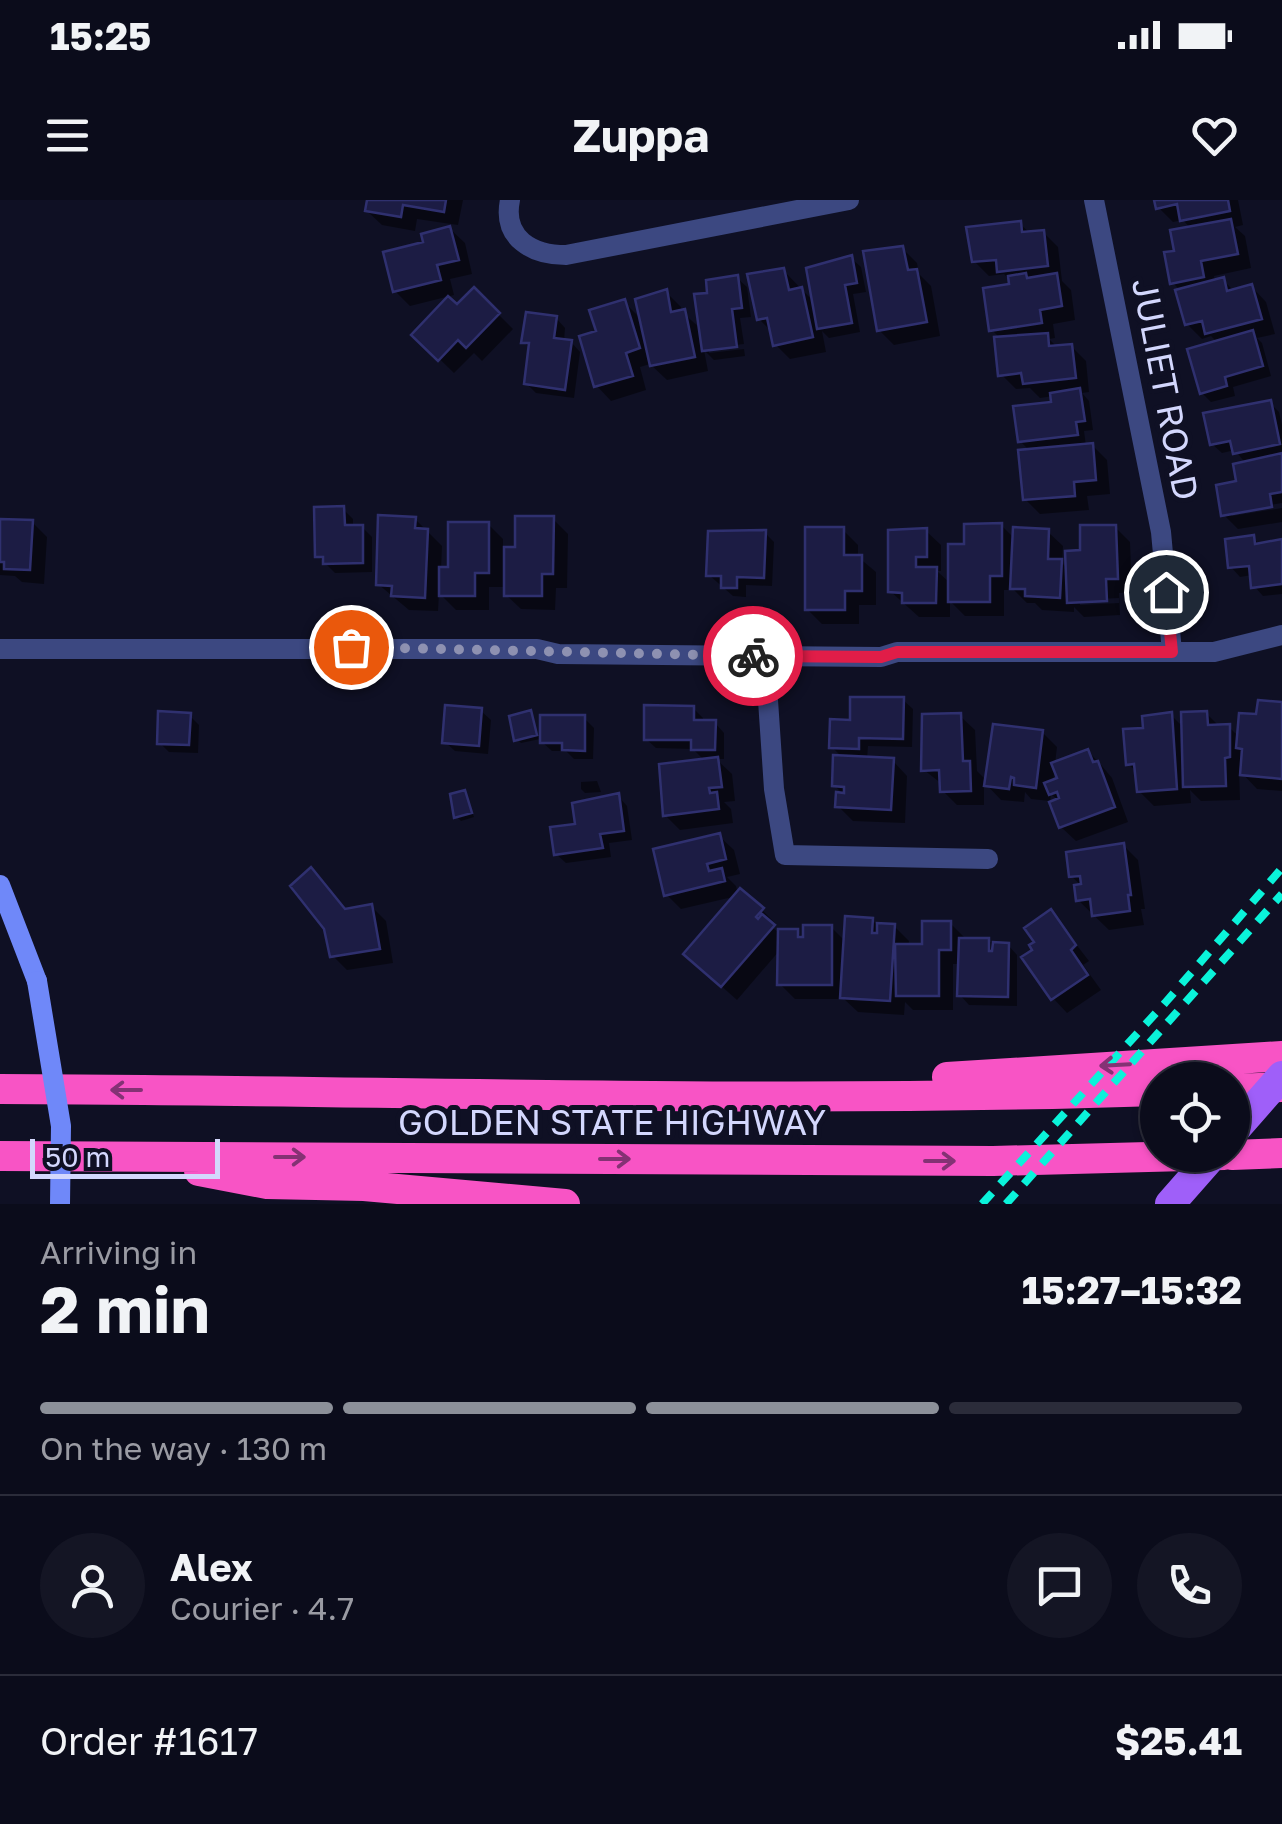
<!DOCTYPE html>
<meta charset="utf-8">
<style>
:root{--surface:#0b0c1b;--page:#141524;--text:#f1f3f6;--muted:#9a9ba3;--line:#2b2c3a;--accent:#8c9099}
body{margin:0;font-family:"Golos Text",sans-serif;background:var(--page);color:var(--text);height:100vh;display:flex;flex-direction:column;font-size:38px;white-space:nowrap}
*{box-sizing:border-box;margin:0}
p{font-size:32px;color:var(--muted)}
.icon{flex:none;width:55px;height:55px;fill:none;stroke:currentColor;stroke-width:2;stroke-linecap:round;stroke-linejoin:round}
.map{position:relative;height:1004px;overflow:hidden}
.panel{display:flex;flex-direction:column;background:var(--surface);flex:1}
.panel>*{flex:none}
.buttons{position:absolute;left:1140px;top:862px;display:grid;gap:20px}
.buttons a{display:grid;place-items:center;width:110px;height:110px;border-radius:50%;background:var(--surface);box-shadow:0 2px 8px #0004,0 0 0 2px var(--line);font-size:50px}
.scale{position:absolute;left:30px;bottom:25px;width:190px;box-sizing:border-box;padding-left:10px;border:5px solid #d3d7fd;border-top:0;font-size:28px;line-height:35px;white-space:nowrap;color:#d3d7fd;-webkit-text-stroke:8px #0f1024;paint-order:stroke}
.pin{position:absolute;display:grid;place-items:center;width:85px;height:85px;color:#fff;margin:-42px;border:5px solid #fff;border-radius:50%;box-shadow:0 2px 10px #0007}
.courier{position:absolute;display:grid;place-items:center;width:100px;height:100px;margin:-50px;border:8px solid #e11d48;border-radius:50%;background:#fff;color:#222;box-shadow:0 2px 12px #0007}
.overview em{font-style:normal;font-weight:700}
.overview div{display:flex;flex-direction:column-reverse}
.overview{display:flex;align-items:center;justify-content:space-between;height:170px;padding:0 40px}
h1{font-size:65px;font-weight:700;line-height:75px}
.bar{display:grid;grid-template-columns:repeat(4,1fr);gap:15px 10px;align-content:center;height:120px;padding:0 40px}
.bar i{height:12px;border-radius:8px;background:var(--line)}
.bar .selected{background:var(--accent)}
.bar p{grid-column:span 4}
.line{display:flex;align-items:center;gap:25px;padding:0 40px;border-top:2px solid var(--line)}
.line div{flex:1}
.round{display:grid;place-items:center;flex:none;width:105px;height:105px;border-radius:52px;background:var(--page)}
.status{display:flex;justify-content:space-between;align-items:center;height:70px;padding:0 50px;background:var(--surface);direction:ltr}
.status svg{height:28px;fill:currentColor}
header{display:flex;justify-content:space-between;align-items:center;height:130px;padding:0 40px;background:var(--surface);font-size:45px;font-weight:700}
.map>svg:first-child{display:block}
.shadow{fill:#0007;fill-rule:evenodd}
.building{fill:#1c1c44;stroke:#2f306f;stroke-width:2.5}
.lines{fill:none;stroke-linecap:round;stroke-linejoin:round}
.street{stroke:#3c4881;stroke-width:20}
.secondary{stroke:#6f88f9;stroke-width:20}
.highway{stroke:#f854c5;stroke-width:30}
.rail{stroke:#0af3da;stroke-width:8;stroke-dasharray:15 12;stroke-linecap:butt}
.secondary-bridge{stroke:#6f88f9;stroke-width:20}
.primary-bridge{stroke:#9f5ff9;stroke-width:30}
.oneway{stroke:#843274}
.done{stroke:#8e91b1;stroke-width:10;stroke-dasharray:0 18}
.route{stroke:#e11d48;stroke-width:12}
.labels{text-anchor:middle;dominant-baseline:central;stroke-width:10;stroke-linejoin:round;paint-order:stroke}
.street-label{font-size:35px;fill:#d3d7fd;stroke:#0f1024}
</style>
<div class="status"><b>15:25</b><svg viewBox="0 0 49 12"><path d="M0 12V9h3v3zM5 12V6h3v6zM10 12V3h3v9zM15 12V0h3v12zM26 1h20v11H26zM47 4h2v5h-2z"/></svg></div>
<header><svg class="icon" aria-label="menu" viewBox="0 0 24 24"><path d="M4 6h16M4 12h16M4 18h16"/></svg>Zuppa<svg class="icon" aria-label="heart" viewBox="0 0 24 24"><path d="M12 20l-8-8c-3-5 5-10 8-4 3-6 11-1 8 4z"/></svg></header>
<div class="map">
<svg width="1282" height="1004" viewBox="0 0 1282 1004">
<rect width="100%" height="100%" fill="#0f1024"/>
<path class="shadow" d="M 370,0 L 463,0 L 458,25 L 417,19 L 415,31 L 382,25 L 367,11 Z
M 1156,0 L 1238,0 L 1243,25 L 1235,27 L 1245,36 L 1251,68 L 1214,76 L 1215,82 L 1223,80 L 1234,91 L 1252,87 L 1266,102 L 1275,134 L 1257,138 L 1262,143 L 1271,176 L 1233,187 L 1235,196 L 1211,202 L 1202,193 L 1218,143 L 1211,136 L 1202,139 L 1187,124 L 1181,91 L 1172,82 L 1177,53 L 1191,29 L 1183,20 L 1173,22 L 1158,7 Z
M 1020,24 L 1030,33 L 1043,32 L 1058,47 L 1062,81 L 1071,90 L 1075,120 L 1053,124 L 1055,138 L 1049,139 L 1058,148 L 1071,146 L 1086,161 L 1089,192 L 1082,193 L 1089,201 L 1093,230 L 1084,231 L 1086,246 L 1092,245 L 1107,260 L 1110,294 L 1087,296 L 1089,310 L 1040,314 L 1025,299 L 1031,252 L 1020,241 L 1054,204 L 1053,196 L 1040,198 L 1030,188 L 1016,189 L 1001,174 L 1001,139 L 992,130 L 1011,81 L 1004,74 L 989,76 L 974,61 Z
M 450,29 L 465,43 L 472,74 L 450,79 L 454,95 L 410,106 L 395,91 L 426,44 Z
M 902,48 L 917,63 L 919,74 L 931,86 L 940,136 L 894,145 L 879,130 Z
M 851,58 L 861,67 L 866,92 L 853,94 L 860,132 L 829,138 L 822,131 L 826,152 L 790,159 L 775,144 L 773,133 L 759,119 L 783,70 L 815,103 Z
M 737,78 L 747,87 L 751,117 L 740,118 L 744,144 L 709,148 L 709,153 L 744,149 L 745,156 L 714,160 L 704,150 L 708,171 L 667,180 L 650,164 L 640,167 L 646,190 L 611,201 L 597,186 L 599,133 L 624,102 L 642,120 L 666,92 L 681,107 L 682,112 L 701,129 L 710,95 Z
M 474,90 L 513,129 L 482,161 L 474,153 L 454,173 L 415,135 L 457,108 Z
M 556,118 L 565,128 L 564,141 L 571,142 L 580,152 L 574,198 L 536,193 L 526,183 L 531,149 L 524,142 Z
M 1270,203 L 1279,212 L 1282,225 L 1282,303 L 1232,311 L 1232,316 L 1282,308 L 1282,322 L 1238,329 L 1223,314 L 1246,264 L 1235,250 L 1222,253 L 1212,244 Z
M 343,309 L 353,319 L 353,328 L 362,327 L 372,337 L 372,372 L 335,373 L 318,356 Z
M 415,319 L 442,346 L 441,369 L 451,369 L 488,324 L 503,339 L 503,349 L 518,350 L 553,319 L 568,334 L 567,388 L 556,388 L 555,410 L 521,409 L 506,395 L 506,387 L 489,387 L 489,410 L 456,410 L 439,393 L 438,411 L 409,410 L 378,384 Z
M 0,321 L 32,322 L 47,337 L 44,384 L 22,382 L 15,376 L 0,375 Z
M 1001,325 L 1015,339 L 1048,332 L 1063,346 L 1062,363 L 1068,369 L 1115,327 L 1130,342 L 1132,392 L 1119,393 L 1120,415 L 1084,417 L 1074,407 L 1074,412 L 1042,410 L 1035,403 L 1027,403 L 1014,390 L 1004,390 L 1004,416 L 965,416 L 950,401 L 950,417 L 919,417 L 890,391 L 926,331 L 941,345 L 941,371 L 937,371 L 951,384 L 966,346 ZM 1119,398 L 1119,403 L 1080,405 L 1080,400 Z
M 843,330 L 858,345 L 858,357 L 876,372 L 876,405 L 859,405 L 859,424 L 822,424 L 807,409 Z
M 765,333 L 774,342 L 772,386 L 746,385 L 746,397 L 733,396 L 709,375 Z
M 1253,338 L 1260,345 L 1282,342 L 1282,394 L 1263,396 L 1254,386 L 1252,375 L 1240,377 L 1231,367 Z
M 903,500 L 913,509 L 912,547 L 868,546 L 867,559 L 893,561 L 907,576 L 905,623 L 853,621 L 838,606 L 844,595 L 834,585 L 843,558 L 832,547 L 852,522 Z
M 1282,505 L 1282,591 L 1257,589 L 1239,570 L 1240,600 L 1201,601 L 1190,590 L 1191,603 L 1154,606 L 1139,591 L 1138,573 L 1128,564 L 1146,530 L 1171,515 L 1184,528 L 1206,513 L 1220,527 L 1229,527 L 1239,537 L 1258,517 Z
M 693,508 L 703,518 L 703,523 L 715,523 L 724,533 L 724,559 L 716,559 L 732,574 L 735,601 L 724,602 L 731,609 L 733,623 L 680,630 L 665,615 L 705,561 L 693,549 L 656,548 L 646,539 Z
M 481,511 L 491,520 L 488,554 L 455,551 L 445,542 Z
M 530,513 L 540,539 L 521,543 L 517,539 Z
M 189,515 L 199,525 L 198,553 L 169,552 L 160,543 Z
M 960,516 L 975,530 L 977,571 L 987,581 L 1042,532 L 1057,547 L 1055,564 L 1088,551 L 1102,566 L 1112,578 L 1128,622 L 1076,641 L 1061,627 L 1059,601 L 1051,594 L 1050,601 L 1031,599 L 1025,592 L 1024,602 L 1001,600 L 984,582 L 984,605 L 957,605 L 943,591 L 942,584 L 924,570 ZM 1055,565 L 1060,580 L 1053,582 Z
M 584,518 L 594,528 L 593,559 L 574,559 L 566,551 L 552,551 L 542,542 Z
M 597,581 L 601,592 L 585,593 L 581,589 L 581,582 Z
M 464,592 L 474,617 L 461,621 L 457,617 Z
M 618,596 L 627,606 L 632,640 L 609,643 L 611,657 L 566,663 L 556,654 L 578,626 Z
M 719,636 L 734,650 L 740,674 L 727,677 L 736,686 L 738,694 L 762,710 L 776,724 L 773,728 L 778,732 L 797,732 L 805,740 L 831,727 L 846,742 L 872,720 L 877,725 L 894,726 L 909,741 L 908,747 L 924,746 L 950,723 L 965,738 L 1008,745 L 1017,755 L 1017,806 L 969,805 L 960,795 L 961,764 L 953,764 L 953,810 L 913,810 L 905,802 L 904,815 L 858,812 L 844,799 L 795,799 L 780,784 L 780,750 L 737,800 L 701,768 L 737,696 L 681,709 L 666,694 Z
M 1124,646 L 1138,660 L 1145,709 L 1141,709 L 1144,725 L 1109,730 L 1078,700 L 1082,686 L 1071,676 Z
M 371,706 L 386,721 L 393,763 L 347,770 L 332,755 L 347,712 Z
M 1051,712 L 1089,761 L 1083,765 L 1101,790 L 1067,813 L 1053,798 L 1036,751 Z"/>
<path class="building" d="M 367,0 L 446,0 L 444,12 L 403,5 L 401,17 L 365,11 Z
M 1154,0 L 1228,0 L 1230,11 L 1180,21 L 1177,4 L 1156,9 Z
M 1231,19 L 1238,54 L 1201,61 L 1204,77 L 1170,84 L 1164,52 L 1174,51 L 1170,30 Z
M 1021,21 L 1022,32 L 1044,30 L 1048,66 L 997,72 L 996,60 L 972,62 L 966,27 Z
M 450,26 L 459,60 L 437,65 L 441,80 L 393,92 L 383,52 L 423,42 L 421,34 Z
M 903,46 L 908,70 L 917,69 L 927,122 L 877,131 L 863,51 Z
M 852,55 L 857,83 L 845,85 L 852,123 L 817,129 L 806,68 Z
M 784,68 L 789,90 L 802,87 L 813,137 L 773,146 L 767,118 L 757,120 L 747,74 Z
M 1026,73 L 1027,78 L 1057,73 L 1062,106 L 1040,110 L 1042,123 L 989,131 L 983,88 L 1009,84 L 1008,76 Z
M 738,75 L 742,108 L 732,109 L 737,147 L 702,151 L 694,94 L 707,93 L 706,80 Z
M 1224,77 L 1227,91 L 1252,84 L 1262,119 L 1205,134 L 1202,121 L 1185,125 L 1175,90 Z
M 474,87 L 500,113 L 466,148 L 458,140 L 438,161 L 411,135 L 448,96 L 457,104 Z
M 667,89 L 671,112 L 685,109 L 695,157 L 650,166 L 635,99 Z
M 625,99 L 640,148 L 626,153 L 633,176 L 594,187 L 579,136 L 596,131 L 589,110 Z
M 526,112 L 557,116 L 554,138 L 572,140 L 565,190 L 524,184 L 529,143 L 521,143 Z
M 1253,130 L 1263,166 L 1225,177 L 1227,186 L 1200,194 L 1187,149 Z
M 1048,133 L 1049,146 L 1072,144 L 1076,178 L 1023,184 L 1021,173 L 998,176 L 994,137 Z
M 1080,188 L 1085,221 L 1076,222 L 1078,235 L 1018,242 L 1013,206 L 1051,202 L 1050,193 Z
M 1271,200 L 1280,244 L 1233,254 L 1230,241 L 1210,245 L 1203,213 Z
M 1093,243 L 1096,280 L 1074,282 L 1075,296 L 1023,300 L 1018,250 Z
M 1282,253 L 1282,292 L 1270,294 L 1272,307 L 1221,316 L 1216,285 L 1236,281 L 1233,264 Z
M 344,306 L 345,325 L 363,325 L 363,363 L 323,364 L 323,357 L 315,357 L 314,307 Z
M 378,315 L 416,317 L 415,328 L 428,329 L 425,398 L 391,396 L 392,386 L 376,385 Z
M 515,316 L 554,316 L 553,374 L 542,374 L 542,396 L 504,396 L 504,347 L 515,347 Z
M 0,319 L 33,320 L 30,370 L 4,369 L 4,362 L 0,362 Z
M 448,322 L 489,322 L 489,373 L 475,373 L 475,396 L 439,396 L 439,367 L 448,367 Z
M 1002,323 L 1002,376 L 990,376 L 990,402 L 948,402 L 948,344 L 964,344 L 964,324 Z
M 1080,325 L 1116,325 L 1118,379 L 1106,379 L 1107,401 L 1067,403 L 1065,351 L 1080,350 Z
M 805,327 L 844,327 L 844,355 L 862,355 L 862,391 L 845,391 L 845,410 L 805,410 Z
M 1013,327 L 1049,329 L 1048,359 L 1062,359 L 1060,398 L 1025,396 L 1025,389 L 1010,389 Z
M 927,328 L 927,357 L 916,357 L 916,367 L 937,367 L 936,403 L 902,403 L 902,393 L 888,392 L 888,330 Z
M 766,330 L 764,378 L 737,377 L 737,388 L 721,388 L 721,376 L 706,376 L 708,331 Z
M 1254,335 L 1255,344 L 1282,339 L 1282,384 L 1251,388 L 1249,366 L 1228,368 L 1225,339 Z
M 850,497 L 904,497 L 903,539 L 859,538 L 859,549 L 829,548 L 830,519 L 850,520 Z
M 1258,500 L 1282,502 L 1282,579 L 1240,575 L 1242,549 L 1236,548 L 1239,513 L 1256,514 Z
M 445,505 L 482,508 L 479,546 L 442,543 Z
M 644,505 L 694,506 L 694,520 L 716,520 L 715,550 L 691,550 L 691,540 L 644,540 Z
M 531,510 L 537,535 L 514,541 L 509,516 Z
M 158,511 L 191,513 L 189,545 L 157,544 Z
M 1207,511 L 1208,525 L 1230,524 L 1230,557 L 1225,558 L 1226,586 L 1183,587 L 1181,512 Z
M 1172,512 L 1177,589 L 1137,592 L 1134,564 L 1126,565 L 1123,529 L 1143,528 L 1142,516 Z
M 961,513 L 963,561 L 970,561 L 971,591 L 940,592 L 939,570 L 921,571 L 922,514 Z
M 540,515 L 585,515 L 585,551 L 562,550 L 562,543 L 540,543 Z
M 993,524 L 1043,530 L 1036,588 L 1014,585 L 1014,578 L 1011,577 L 1009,589 L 984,586 Z
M 1088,549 L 1093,562 L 1098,561 L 1115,607 L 1059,628 L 1049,602 L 1059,598 L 1057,592 L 1049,595 L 1044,583 L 1057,578 L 1051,563 Z
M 833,555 L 894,558 L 891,610 L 835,607 L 836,592 L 844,593 L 844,587 L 832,586 Z
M 718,557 L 722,587 L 709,588 L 710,593 L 717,592 L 719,609 L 663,616 L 659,564 Z
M 465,590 L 472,613 L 454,618 L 450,594 Z
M 619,593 L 624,631 L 600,634 L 603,648 L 554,655 L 550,627 L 575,624 L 572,603 Z
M 720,633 L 726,659 L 707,664 L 709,671 L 722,668 L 725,681 L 664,696 L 653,649 Z
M 1124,643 L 1131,695 L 1128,695 L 1130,711 L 1092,716 L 1090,699 L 1076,701 L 1074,685 L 1081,684 L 1080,676 L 1069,677 L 1066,652 Z
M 311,667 L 345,709 L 372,704 L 380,749 L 330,757 L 324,729 L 290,686 Z
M 740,688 L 764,708 L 756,717 L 758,719 L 762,714 L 775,725 L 721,787 L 683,754 Z
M 1051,709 L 1076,745 L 1071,750 L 1088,775 L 1051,800 L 1021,757 L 1032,750 L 1029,745 L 1034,742 L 1024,728 Z
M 845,716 L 873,718 L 872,733 L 877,733 L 877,723 L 895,724 L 890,801 L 840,798 Z
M 922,721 L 951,721 L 951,750 L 939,750 L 939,796 L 896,796 L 895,744 L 922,744 Z
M 803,725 L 832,725 L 832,785 L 777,785 L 778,729 L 798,729 L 798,737 L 803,737 Z
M 959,738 L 989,738 L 989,751 L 992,751 L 993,742 L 1009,743 L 1008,797 L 957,796 Z"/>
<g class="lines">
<path class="street" d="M 510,0 C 502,39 533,55 566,55 L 849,0
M 1094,0 L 1161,332 L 1172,452
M 0,449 L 537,449 L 558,454 L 881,457 L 897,452 L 1214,452 L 1282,435
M 765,456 L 774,589 L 785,655 L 988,659"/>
<path class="secondary" d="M 0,685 L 37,781"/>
<path class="highway" d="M 947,877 L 1282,856
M 0,889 C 386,890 772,904 1158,891
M 1232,889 L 1282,887
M 1232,955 L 1282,953
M 0,956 L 993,961 L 1224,955
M 199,971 L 267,984 L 364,986 L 565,1004"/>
<path class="rail" d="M 982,1004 L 1165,803 L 1282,668
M 1006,1004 L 1282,694"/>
<path class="secondary-bridge" d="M 37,781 L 61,926 L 60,1004"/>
<path class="primary-bridge" d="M 1232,933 L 1282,876
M 1170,1004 L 1213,955"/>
</g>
<defs><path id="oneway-shaft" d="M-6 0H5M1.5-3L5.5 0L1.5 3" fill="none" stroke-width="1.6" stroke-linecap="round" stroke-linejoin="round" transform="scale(2.5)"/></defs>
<g class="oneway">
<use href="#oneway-shaft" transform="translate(1115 865) rotate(177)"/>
<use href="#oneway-shaft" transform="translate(126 890) rotate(-180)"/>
<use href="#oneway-shaft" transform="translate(290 957)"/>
<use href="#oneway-shaft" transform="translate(615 959)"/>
<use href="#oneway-shaft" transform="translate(940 961)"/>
</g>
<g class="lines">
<path class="done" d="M 351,447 L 753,456"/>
<path class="route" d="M 753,456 L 881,457 L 897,452 L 1172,452 L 1166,392"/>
</g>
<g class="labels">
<g class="street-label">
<text transform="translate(1166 189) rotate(79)">JULIET ROAD</text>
<text x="612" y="922">GOLDEN STATE HIGHWAY</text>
</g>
</g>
</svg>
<div class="buttons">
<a><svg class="icon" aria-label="locate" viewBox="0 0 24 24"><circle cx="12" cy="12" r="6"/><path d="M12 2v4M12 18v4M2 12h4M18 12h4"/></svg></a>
</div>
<div class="scale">50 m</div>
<div class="pin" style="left:351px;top:447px;background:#ea580c"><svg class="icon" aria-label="bag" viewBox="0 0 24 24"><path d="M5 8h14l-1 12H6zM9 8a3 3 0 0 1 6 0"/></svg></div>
<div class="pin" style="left:1166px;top:392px;background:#1f2937"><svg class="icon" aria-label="home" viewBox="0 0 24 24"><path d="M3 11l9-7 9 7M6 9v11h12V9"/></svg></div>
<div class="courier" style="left:753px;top:456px"><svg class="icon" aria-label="bike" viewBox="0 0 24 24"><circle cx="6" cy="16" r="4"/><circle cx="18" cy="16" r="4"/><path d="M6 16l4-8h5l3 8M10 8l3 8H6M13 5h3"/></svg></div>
</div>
<section class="panel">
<div class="overview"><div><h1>2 min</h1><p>Arriving in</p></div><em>15:27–15:32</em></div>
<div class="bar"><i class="selected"></i><i class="selected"></i><i class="selected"></i><i></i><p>On the way · 130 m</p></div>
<div class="line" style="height:180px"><a class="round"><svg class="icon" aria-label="person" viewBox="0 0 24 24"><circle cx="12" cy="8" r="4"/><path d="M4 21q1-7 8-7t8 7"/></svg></a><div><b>Alex</b><p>Courier · 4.7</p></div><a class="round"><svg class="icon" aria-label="chat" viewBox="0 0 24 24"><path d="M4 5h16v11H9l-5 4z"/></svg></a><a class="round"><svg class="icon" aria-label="phone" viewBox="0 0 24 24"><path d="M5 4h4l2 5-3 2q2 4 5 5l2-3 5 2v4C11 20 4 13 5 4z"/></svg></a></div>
<div class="line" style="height:130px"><div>Order #1617</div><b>$25.41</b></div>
</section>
